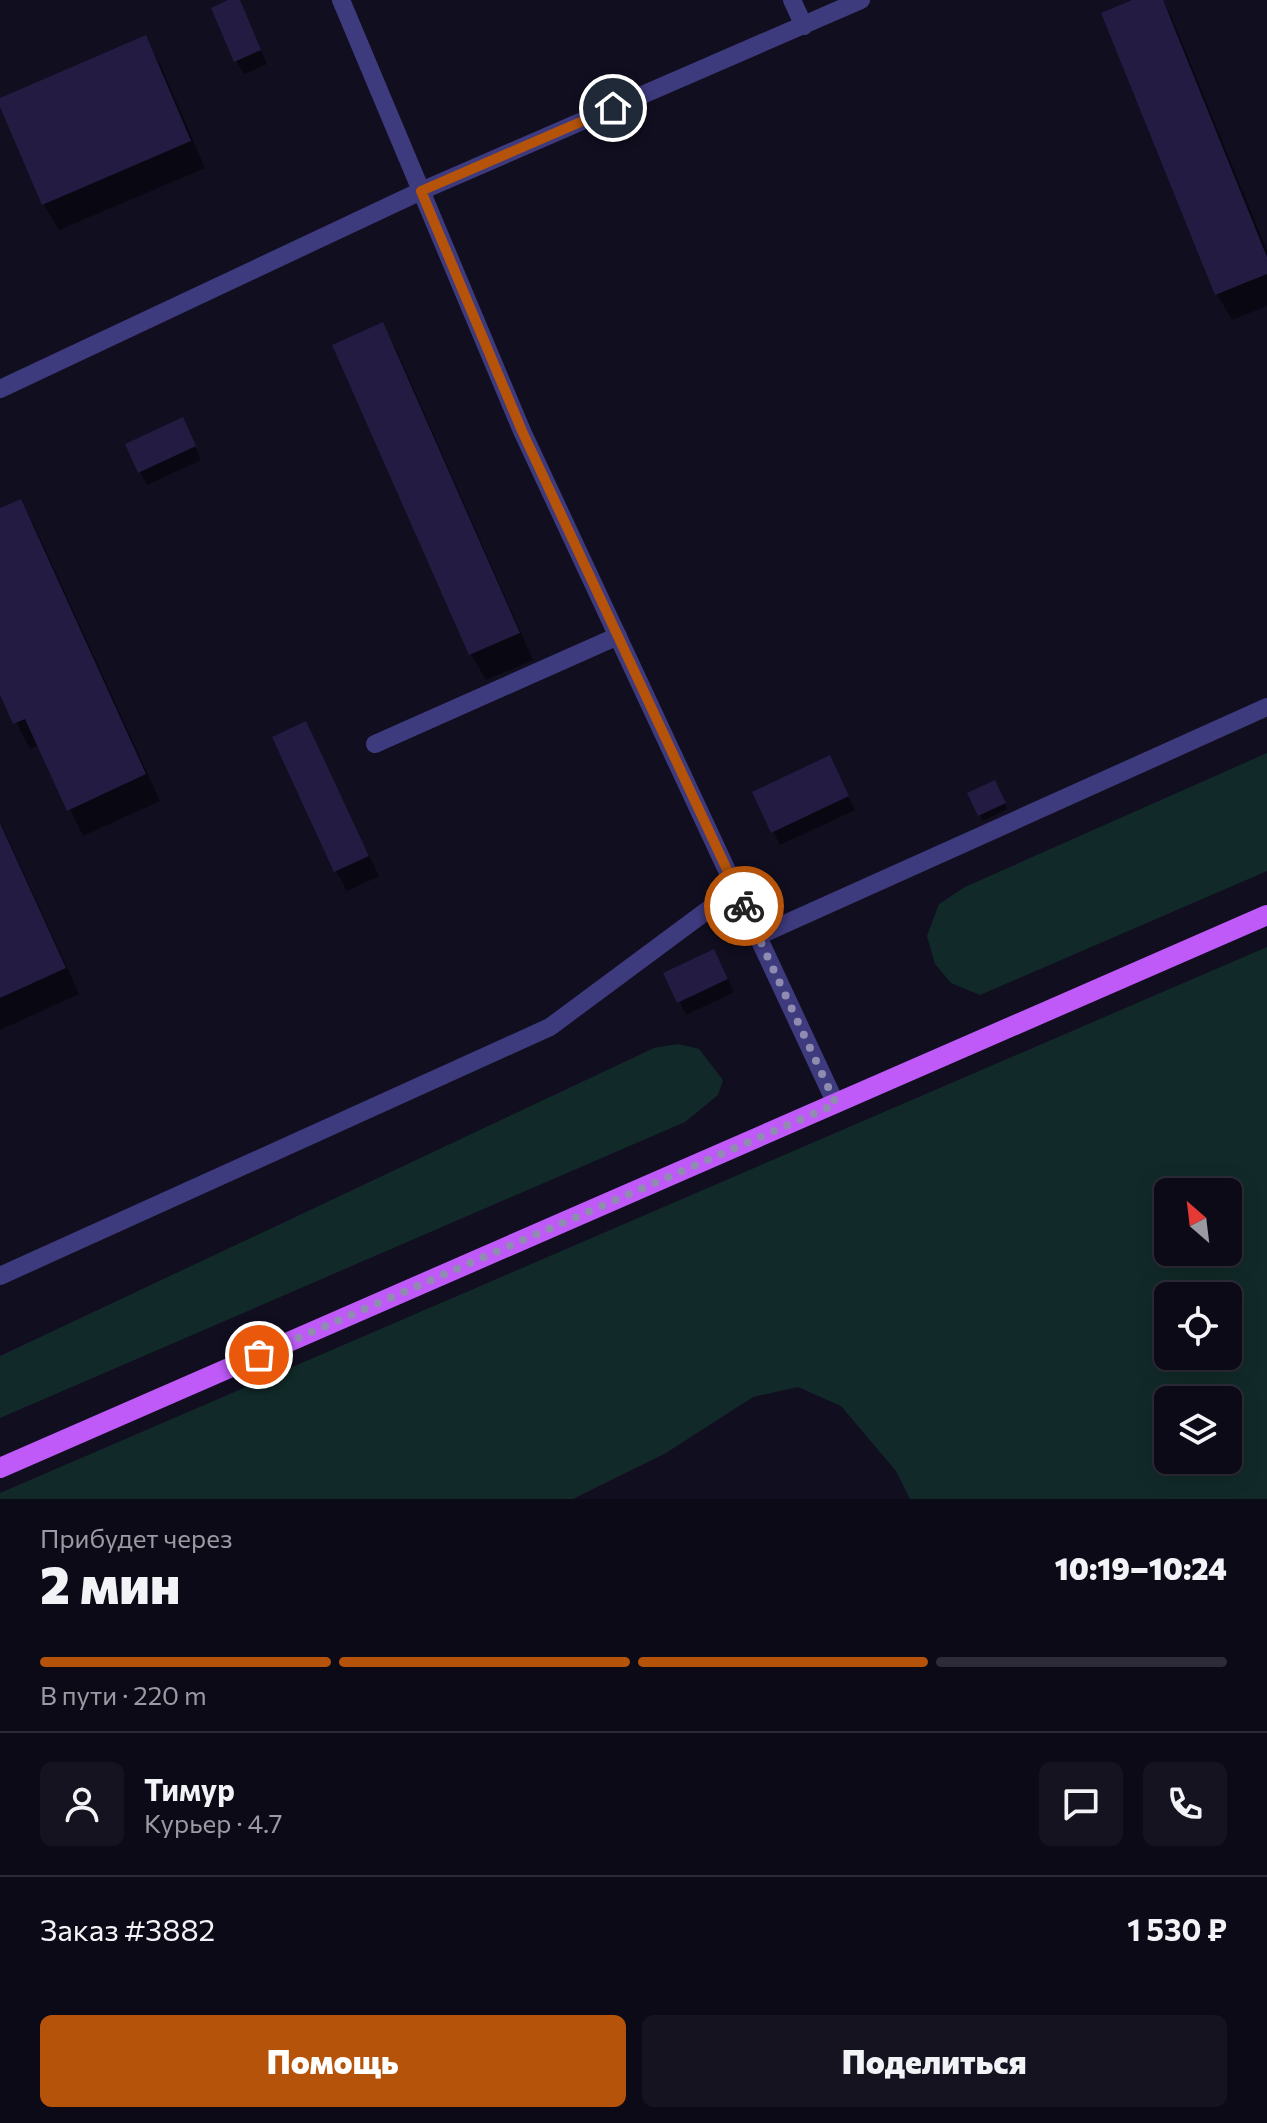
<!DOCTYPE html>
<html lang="ru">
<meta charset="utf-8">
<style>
:root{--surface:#0d0a18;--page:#161321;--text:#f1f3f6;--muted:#9a9aa2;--line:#2d2b37;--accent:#b45309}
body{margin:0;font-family:Commissioner,sans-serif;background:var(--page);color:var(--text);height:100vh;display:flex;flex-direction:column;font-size:30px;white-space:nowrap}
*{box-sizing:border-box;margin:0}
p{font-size:26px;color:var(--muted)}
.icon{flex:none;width:44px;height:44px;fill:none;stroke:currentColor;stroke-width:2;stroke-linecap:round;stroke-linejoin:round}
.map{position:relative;height:1499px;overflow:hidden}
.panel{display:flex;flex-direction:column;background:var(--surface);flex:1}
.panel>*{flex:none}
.needle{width:52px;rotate:332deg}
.fabs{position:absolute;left:1154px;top:1178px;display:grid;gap:16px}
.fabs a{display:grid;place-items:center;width:88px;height:88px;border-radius:12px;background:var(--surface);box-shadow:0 4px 20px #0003,0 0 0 2px var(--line);font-size:40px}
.pin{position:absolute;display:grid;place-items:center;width:68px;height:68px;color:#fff;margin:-34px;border:4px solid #fff;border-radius:50%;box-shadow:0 2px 8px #0007}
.courier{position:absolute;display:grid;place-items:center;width:80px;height:80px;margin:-40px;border:6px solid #b45309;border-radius:50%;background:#fff;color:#222;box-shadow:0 2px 10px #0007}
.head em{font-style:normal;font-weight:800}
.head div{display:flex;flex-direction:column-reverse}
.head{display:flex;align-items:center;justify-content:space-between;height:136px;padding:0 40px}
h1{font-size:52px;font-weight:800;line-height:60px}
.bar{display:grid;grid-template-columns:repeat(4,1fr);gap:12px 8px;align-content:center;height:96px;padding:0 40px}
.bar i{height:10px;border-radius:6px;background:var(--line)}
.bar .selected{background:var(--accent)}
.bar p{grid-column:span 4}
.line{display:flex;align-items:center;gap:20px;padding:0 40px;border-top:2px solid var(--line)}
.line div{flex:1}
.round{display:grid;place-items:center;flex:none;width:84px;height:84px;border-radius:12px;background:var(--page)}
.button{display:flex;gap:16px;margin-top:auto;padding:16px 40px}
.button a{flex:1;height:92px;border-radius:12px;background:var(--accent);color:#fff;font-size:32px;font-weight:800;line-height:92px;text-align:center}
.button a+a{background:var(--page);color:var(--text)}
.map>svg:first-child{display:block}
.green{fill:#112a29;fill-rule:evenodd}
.shadow{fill:#0007}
.building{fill:#231b41}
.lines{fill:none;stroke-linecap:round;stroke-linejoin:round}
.service{stroke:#3e3a7e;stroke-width:18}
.primary{stroke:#bf5af9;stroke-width:20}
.done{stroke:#908bb0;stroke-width:8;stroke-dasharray:0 14.4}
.route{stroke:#b45309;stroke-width:10}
</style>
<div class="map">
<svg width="1267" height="1499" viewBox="0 0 1267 1499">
<rect width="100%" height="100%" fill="#110e20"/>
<path class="green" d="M 1267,753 L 1267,871 L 980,995 L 951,983 L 935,964 L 927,936 L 939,904 L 965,887 Z
M 1267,947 L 1267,1499 L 910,1499 L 896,1471 L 841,1406 L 798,1387 L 753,1397 L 666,1453 L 573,1499 L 0,1499 L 0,1493 ZM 1228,1192 L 1228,1252 L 1168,1252 L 1168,1192 ZM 1228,1296 L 1228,1356 L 1168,1356 L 1168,1296 ZM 1228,1400 L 1228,1460 L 1168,1460 L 1168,1400 Z
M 678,1044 L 699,1049 L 723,1080 L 718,1095 L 685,1122 L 0,1418 L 0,1356 L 654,1048 Z"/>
<path class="shadow" d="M 233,0 L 238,0 L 244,11 L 267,64 L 244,74 L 236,61 Z
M 1138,0 L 1162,0 L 1172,18 L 1267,251 L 1267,306 L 1232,320 L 1217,294 Z
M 145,38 L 160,64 L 205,168 L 59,230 L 44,205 L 0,100 Z
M 382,325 L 397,351 L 533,660 L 486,680 L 471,654 L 335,346 Z
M 189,433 L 201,460 L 147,485 L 140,472 Z
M 20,501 L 35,527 L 160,801 L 83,836 L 39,745 L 30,749 L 0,690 L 0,510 Z
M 305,723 L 379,876 L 347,891 L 336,871 Z
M 836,771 L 855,810 L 780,845 L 754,793 Z
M 998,788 L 1007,809 L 983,821 L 980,815 Z
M 0,821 L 79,994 L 0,1030 Z
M 721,964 L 734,992 L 686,1015 L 666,974 Z"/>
<path class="building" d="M 228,0 L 240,0 L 261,50 L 234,62 L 211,8 Z
M 1132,0 L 1163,0 L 1267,257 L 1267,274 L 1215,295 L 1101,13 Z
M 146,35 L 191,141 L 42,205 L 0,107 L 0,98 Z
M 383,322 L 520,633 L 469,655 L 332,345 Z
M 183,417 L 196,446 L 138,473 L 125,444 Z
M 21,499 L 146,774 L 67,811 L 25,719 L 13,724 L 0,695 L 0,508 Z
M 306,721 L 369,856 L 334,872 L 272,737 Z
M 830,755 L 849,796 L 771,833 L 752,792 Z
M 995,780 L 1006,803 L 978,816 L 967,793 Z
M 0,823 L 66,968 L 0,998 Z
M 714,949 L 728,979 L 677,1003 L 663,973 Z"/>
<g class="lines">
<path class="service" d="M 341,0 L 522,431 L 836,1104
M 792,0 L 804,26
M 0,389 L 421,191 L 861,0
M 375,744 L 618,636
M 758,936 L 1267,707
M 0,1276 L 550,1027 L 736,889"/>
<path class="primary" d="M 0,1468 L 1267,915"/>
</g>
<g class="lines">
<path class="done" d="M 259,1355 L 836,1104 L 744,906"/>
<path class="route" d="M 613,108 L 421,191 L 522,431 L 744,906"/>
</g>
</svg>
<div class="fabs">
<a><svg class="needle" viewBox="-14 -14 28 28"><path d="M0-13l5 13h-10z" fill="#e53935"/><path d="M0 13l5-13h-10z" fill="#9a9aa2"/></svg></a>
<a><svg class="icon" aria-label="locate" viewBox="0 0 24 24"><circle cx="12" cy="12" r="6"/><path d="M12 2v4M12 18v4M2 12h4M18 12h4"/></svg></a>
<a><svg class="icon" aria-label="layers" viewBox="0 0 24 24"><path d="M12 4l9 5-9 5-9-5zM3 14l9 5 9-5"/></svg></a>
</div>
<div class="pin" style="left:259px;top:1355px;background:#ea580c"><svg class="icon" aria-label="bag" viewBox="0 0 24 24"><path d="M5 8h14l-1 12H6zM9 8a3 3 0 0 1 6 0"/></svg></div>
<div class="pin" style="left:613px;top:108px;background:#1f2937"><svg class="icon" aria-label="home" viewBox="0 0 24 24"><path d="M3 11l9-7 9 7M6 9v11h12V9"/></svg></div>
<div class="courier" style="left:744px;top:906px"><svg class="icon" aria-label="bike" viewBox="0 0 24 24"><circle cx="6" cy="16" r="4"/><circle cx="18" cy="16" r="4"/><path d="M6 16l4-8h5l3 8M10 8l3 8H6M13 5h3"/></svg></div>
</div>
<section class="panel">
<div class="head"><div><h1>2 мин</h1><p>Прибудет через</p></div><em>10:19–10:24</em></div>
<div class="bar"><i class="selected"></i><i class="selected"></i><i class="selected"></i><i></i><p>В пути · 220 m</p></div>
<div class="line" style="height:144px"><a class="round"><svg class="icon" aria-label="person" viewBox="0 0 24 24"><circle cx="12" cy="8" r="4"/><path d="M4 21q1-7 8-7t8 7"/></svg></a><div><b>Тимур</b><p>Курьер · 4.7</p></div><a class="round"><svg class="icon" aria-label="chat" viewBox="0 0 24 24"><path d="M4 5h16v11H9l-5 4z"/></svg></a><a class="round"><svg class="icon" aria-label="phone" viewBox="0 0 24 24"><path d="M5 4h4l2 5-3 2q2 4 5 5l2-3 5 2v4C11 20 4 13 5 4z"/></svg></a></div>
<div class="line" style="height:104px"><div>Заказ #3882</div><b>1 530 ₽</b></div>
<div class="button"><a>Помощь</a><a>Поделиться</a></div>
</section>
